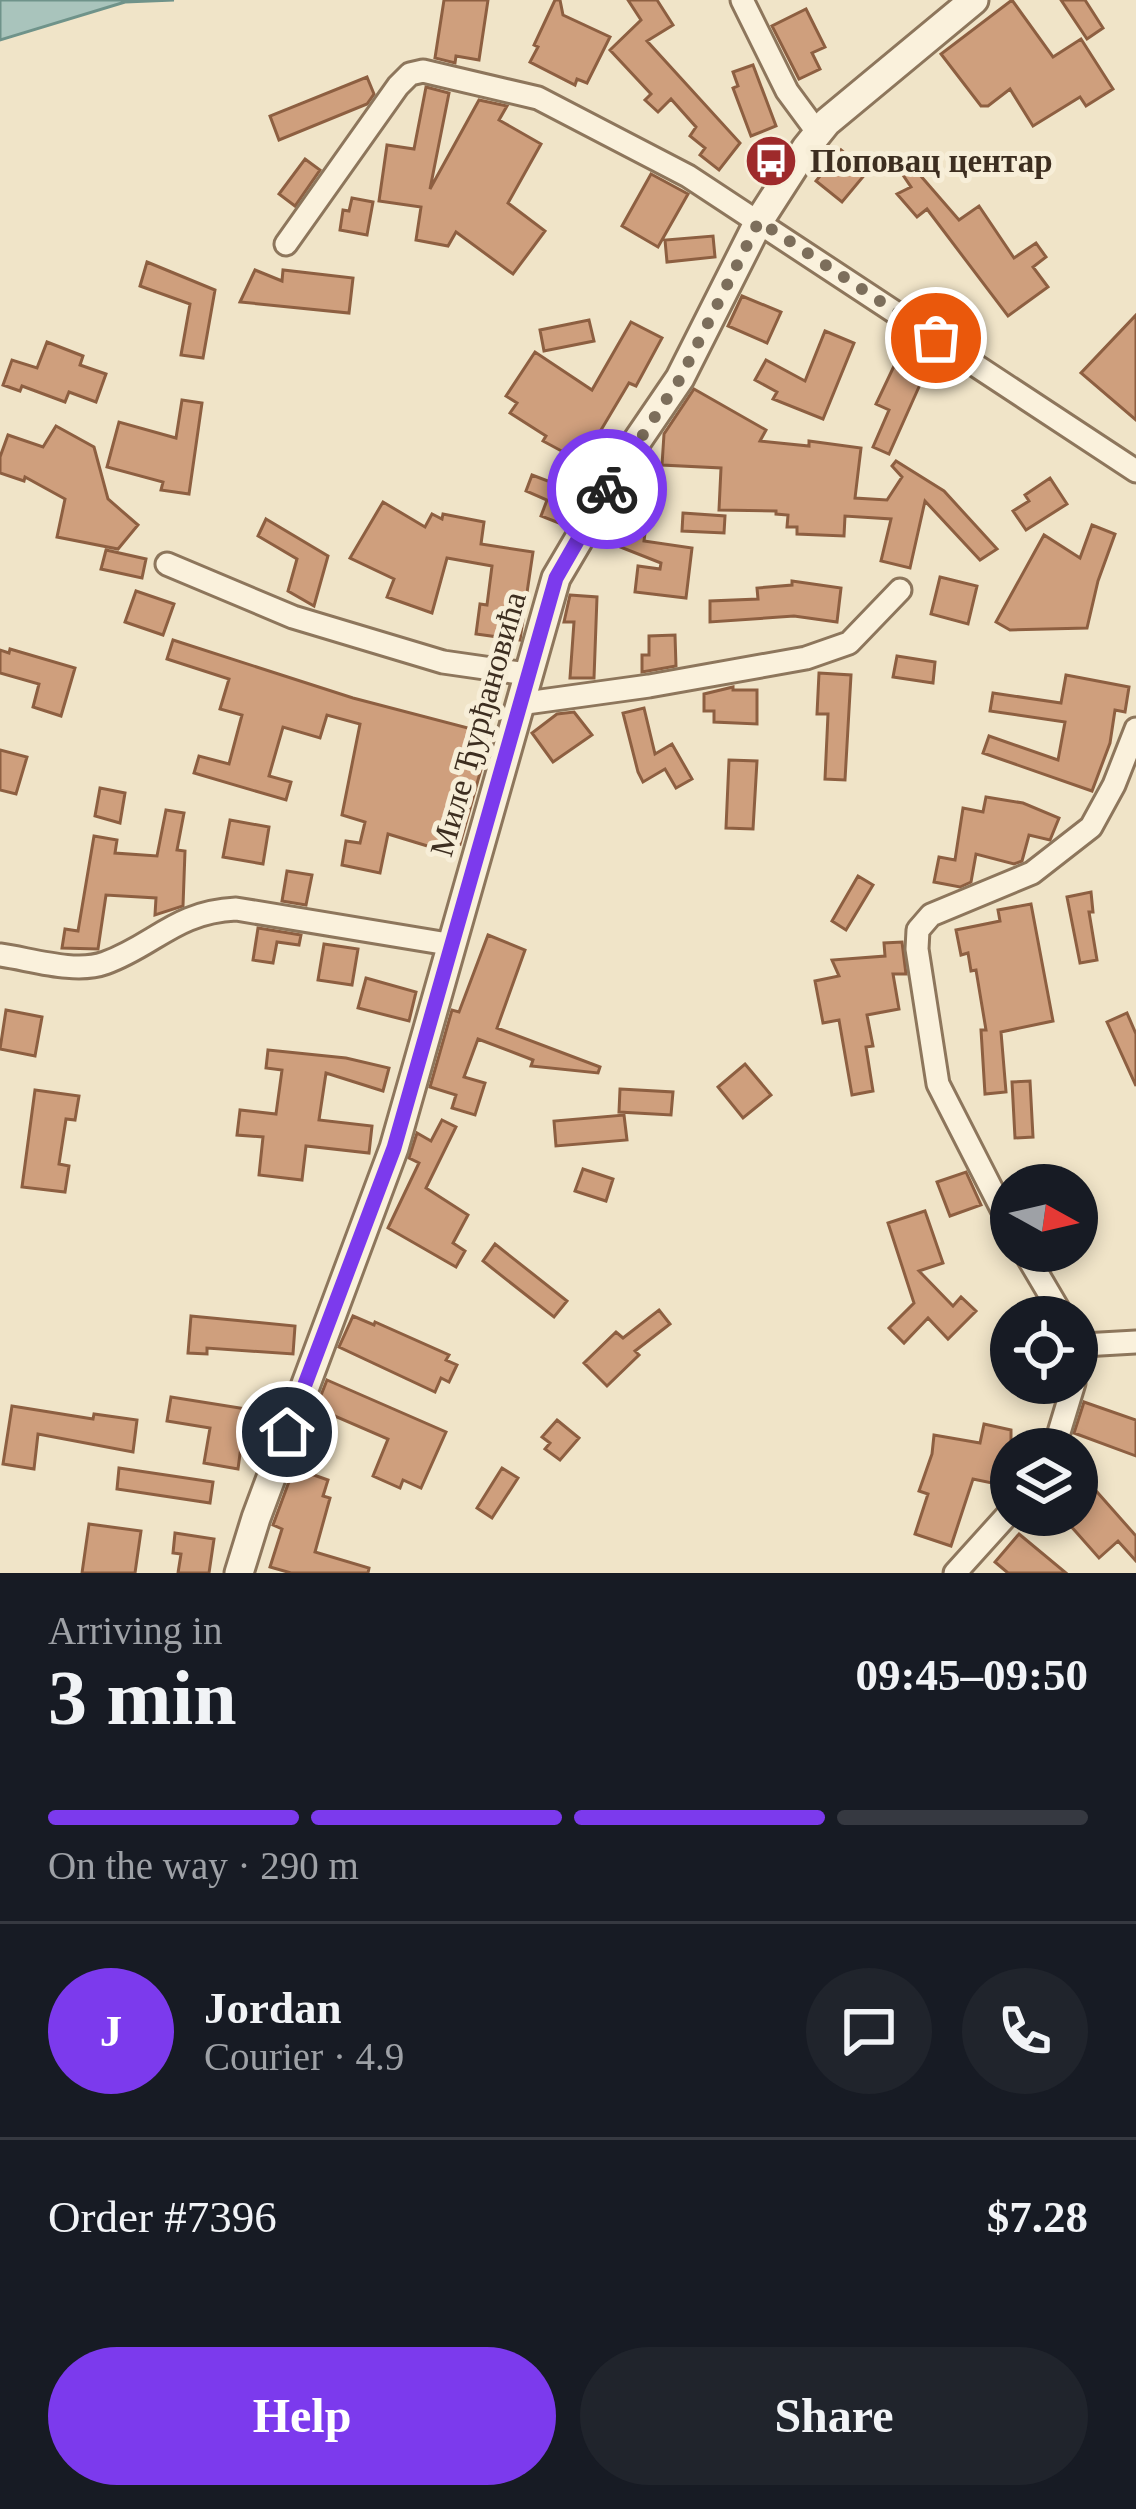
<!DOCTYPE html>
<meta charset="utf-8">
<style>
:root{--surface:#171b24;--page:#20242c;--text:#f1f3f6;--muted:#9ea1a6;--line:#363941;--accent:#7c3aed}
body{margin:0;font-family:"Times New Roman",serif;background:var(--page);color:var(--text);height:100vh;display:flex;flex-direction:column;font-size:45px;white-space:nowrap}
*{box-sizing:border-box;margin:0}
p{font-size:39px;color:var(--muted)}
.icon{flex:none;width:66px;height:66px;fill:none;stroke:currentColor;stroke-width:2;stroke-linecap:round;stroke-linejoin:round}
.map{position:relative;height:1573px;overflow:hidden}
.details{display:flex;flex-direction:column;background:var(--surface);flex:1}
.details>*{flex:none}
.needle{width:78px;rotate:98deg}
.fabs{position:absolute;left:990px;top:1164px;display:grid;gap:24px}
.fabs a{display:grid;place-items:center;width:108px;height:108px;border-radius:50%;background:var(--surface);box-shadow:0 6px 18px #0003;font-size:60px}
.pin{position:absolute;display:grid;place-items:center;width:102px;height:102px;color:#fff;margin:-51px;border:6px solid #fff;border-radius:50%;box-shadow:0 3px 12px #0007}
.courier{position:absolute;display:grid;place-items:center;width:120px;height:120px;margin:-60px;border:9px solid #7c3aed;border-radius:50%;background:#fff;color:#222;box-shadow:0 3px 15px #0007}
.head em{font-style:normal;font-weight:800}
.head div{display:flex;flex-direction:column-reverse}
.head{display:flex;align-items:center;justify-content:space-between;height:204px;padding:0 48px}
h1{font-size:78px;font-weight:800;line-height:90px}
.bar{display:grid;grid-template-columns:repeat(4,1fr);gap:18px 12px;align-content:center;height:144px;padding:0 48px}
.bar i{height:15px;border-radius:9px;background:var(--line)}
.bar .active{background:var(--accent)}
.bar p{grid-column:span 4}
.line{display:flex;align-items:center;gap:30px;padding:0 48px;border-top:3px solid var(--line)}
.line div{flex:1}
.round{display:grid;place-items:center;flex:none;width:126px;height:126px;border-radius:63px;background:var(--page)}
.button{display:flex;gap:24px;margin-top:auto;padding:24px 48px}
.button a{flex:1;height:138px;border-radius:72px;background:var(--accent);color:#fff;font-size:48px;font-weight:800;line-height:138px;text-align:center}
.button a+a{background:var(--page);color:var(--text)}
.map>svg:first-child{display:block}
.water{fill:#a9c4bc;stroke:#6f938a;stroke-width:3}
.building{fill:#cf9f7d;stroke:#8d5f41;stroke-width:3}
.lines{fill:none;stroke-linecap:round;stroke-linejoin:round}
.minor-casing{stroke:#8d765c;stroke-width:27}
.tertiary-casing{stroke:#8d765c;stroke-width:33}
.minor{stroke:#faf1dc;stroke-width:21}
.tertiary{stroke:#faf1dc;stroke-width:27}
.done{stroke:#7c6e5b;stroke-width:12;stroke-dasharray:0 21.6}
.route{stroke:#7c3aed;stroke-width:15}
.labels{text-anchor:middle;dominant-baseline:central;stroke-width:10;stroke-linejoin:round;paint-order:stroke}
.poi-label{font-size:33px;font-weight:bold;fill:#3d2e20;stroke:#f7eed8;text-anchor:start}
.street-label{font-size:33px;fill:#3d2e20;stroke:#f7eed8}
</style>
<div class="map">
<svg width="1136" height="1573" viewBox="0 0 1136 1573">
<rect width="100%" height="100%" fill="#f0e4c8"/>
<path class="water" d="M 0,0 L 174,0 L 125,2 L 0,40 Z"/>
<path class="building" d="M 444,0 L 488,0 L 479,60 L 456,56 L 455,63 L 435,58 Z
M 555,0 L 560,0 L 563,15 L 610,37 L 587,83 L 577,79 L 575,85 L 530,62 L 538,47 L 534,45 Z
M 628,0 L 657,0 L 673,25 L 647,41 L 740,143 L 719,170 L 700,155 L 705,148 L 690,136 L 696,127 L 671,99 L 658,112 L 645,100 L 651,94 L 610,50 L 641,20 Z
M 1012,0 L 1053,57 L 1081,39 L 1113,89 L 1086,106 L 1080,97 L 1033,126 L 1010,89 L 988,106 L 981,106 L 941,54 Z
M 1061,0 L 1085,0 L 1103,28 L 1087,39 Z
M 806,9 L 825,47 L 812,53 L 820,69 L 799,79 L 772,26 Z
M 753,65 L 776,126 L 751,136 L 733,88 L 738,86 L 733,72 Z
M 367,77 L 374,94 L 367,104 L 279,140 L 270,116 Z
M 426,87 L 449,93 L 430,189 L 479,100 L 507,106 L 499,120 L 541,144 L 508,203 L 545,231 L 513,274 L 456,232 L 448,246 L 416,240 L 421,207 L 379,201 L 387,145 L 414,149 Z
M 841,150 L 867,172 L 842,202 L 816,181 Z
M 305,159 L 320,170 L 295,206 L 279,194 Z
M 913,167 L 959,220 L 979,206 L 1014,258 L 1036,243 L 1046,257 L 1033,267 L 1048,287 L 1008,316 L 927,209 L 917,217 L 897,194 L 911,187 L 903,175 Z
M 651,174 L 688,194 L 658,247 L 622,226 Z
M 352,198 L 373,202 L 367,235 L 340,230 L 343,210 L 349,211 Z
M 713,236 L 715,257 L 667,262 L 665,240 Z
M 147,262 L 215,290 L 203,358 L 181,355 L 190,304 L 140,286 Z
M 255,270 L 282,281 L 283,270 L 353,278 L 349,313 L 240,302 Z
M 742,296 L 781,312 L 767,343 L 728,326 Z
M 1136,315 L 1136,420 L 1081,373 Z
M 589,320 L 594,341 L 544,351 L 540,330 Z
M 631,322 L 662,338 L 636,386 L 629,383 L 582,462 L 543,441 L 546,436 L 510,413 L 517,403 L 506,396 L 535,352 L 592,390 Z
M 825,331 L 854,343 L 823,419 L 773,399 L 777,392 L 755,380 L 766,360 L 805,381 Z
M 47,342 L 83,356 L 80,365 L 106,374 L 96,402 L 69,392 L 65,402 L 22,386 L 20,391 L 3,385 L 12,360 L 37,368 Z
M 894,366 L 922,380 L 889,454 L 873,447 L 889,410 L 876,404 Z
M 694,389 L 766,430 L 760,441 L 809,446 L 809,441 L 861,448 L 855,498 L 887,500 L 902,477 L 892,466 L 896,461 L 944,491 L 997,549 L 980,560 L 925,501 L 910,568 L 881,561 L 891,519 L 845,516 L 844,536 L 797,534 L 797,527 L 787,527 L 788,515 L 776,514 L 776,511 L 719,510 L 721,468 L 662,465 L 664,434 Z
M 182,400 L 202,403 L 189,494 L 161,490 L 163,482 L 107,467 L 119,422 L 176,438 Z
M 56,426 L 94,447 L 108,499 L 138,525 L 118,549 L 57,537 L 65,499 L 25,477 L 24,481 L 0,473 L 0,457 L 8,435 L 43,447 Z
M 532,475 L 572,490 L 559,523 L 541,516 L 547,500 L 526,491 Z
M 1050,478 L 1067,504 L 1026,530 L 1013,511 L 1029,501 L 1025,495 Z
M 383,502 L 425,527 L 432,514 L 442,519 L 443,514 L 484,522 L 481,544 L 533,552 L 520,640 L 476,634 L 480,604 L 487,605 L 492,566 L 447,558 L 432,613 L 387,597 L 394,579 L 350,558 Z
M 683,513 L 725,516 L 724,533 L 682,531 Z
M 266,519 L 328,556 L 314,606 L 288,591 L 297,559 L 258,536 Z
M 611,520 L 646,525 L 644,541 L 692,548 L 686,598 L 635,592 L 638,566 L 660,569 L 661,563 L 600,539 Z
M 1092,525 L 1115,534 L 1098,581 L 1087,628 L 1010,630 L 996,622 L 1044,535 L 1080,558 Z
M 106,550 L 146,559 L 142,578 L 101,569 Z
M 940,577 L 977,586 L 968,624 L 931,614 Z
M 792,581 L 841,588 L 837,622 L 794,616 L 710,622 L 710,601 L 758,599 L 757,588 L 792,585 Z
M 136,591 L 174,604 L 163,635 L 125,622 Z
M 570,595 L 597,597 L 594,678 L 570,678 L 574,622 L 564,622 Z
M 675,635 L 676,666 L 642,672 L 642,655 L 649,655 L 649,636 Z
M 173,640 L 353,698 L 491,734 L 460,844 L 447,840 L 444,851 L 388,834 L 380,873 L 342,865 L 346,841 L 360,843 L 365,822 L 342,815 L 360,724 L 327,715 L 320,738 L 283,727 L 269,776 L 291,782 L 286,800 L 194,773 L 199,756 L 229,764 L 242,715 L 220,709 L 229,679 L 167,659 Z
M 10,649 L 75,668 L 61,716 L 33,707 L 39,684 L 0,673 L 0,650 L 9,653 Z
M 897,656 L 935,662 L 933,683 L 893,677 Z
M 819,673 L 851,675 L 845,780 L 825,779 L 828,714 L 817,714 Z
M 1066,675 L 1129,687 L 1125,712 L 1115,710 L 1110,743 L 1092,791 L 983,753 L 989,736 L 1058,760 L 1065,722 L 990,711 L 993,693 L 1061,703 Z
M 733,687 L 733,690 L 757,690 L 757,724 L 714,722 L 714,711 L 704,711 L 704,694 Z
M 644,708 L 655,754 L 672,744 L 692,779 L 676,788 L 665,769 L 643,782 L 638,772 L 623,713 Z
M 574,712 L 592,735 L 553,762 L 532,733 L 557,714 Z
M 0,750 L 27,757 L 16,794 L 0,790 Z
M 729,760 L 757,761 L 753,829 L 726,828 Z
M 100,788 L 125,793 L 120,823 L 95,816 Z
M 986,797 L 1023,803 L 1059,818 L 1050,840 L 1029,835 L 1022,861 L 1014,864 L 976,854 L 971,882 L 960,887 L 934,882 L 939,857 L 955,860 L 963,808 L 983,812 Z
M 166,810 L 184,813 L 177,850 L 185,851 L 183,906 L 155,915 L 156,898 L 106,895 L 98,949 L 62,948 L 65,929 L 78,931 L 94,836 L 117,840 L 115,853 L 157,856 Z
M 230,820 L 269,827 L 263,864 L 223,857 Z
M 287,871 L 312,875 L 306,905 L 282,901 Z
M 858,876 L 873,885 L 846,930 L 832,921 Z
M 1091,892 L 1093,912 L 1089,912 L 1097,960 L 1080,963 L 1067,897 Z
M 1031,904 L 1053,1021 L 1001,1032 L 1006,1092 L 985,1094 L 981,1030 L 986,1030 L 976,970 L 971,971 L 968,953 L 961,955 L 956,930 L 1000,921 L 998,910 Z
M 258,928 L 301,935 L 299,945 L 277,942 L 273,963 L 253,960 Z
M 488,935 L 525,950 L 497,1028 L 600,1067 L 598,1073 L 531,1066 L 533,1060 L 478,1039 L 464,1077 L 485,1083 L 475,1115 L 452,1108 L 456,1095 L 430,1087 L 452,1010 L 459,1012 Z
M 902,942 L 906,974 L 893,974 L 899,1009 L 867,1015 L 873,1046 L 866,1047 L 873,1091 L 852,1095 L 839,1020 L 823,1023 L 815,981 L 839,976 L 832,960 L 885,956 L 884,943 Z
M 324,944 L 358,949 L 352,985 L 318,980 Z
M 366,978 L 416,992 L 409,1021 L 358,1008 Z
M 6,1010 L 42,1017 L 35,1056 L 0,1049 Z
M 1127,1013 L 1136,1034 L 1136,1086 L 1107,1022 Z
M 268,1050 L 346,1058 L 389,1068 L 383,1091 L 326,1073 L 319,1120 L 372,1126 L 369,1153 L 306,1146 L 302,1180 L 259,1175 L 263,1137 L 237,1135 L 240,1110 L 276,1114 L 282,1070 L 266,1068 Z
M 745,1064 L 771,1095 L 743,1118 L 718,1087 Z
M 1030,1081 L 1033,1137 L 1015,1138 L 1012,1082 Z
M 620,1089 L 673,1092 L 671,1115 L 619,1112 Z
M 35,1090 L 79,1096 L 75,1120 L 66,1119 L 59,1164 L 69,1166 L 65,1192 L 22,1187 Z
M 624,1115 L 627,1140 L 556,1146 L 554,1121 Z
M 442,1120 L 456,1127 L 426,1188 L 468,1215 L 453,1243 L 465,1251 L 456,1267 L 388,1228 L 419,1163 L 409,1158 L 417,1133 L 431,1141 Z
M 583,1169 L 613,1179 L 606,1201 L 575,1191 Z
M 966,1172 L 981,1205 L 950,1216 L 937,1182 Z
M 925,1211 L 943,1263 L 919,1271 L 953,1306 L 961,1297 L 976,1311 L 948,1339 L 928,1318 L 904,1343 L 889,1328 L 914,1303 L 888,1223 Z
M 495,1244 L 567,1301 L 554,1317 L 483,1261 Z
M 659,1310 L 670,1324 L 635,1351 L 639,1355 L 607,1386 L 584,1363 L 616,1332 L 623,1338 Z
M 191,1316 L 295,1326 L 293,1354 L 207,1348 L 207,1354 L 188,1353 Z
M 353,1316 L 374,1325 L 375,1322 L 449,1355 L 446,1360 L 457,1365 L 449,1382 L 441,1378 L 435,1392 L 339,1347 Z
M 327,1380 L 446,1432 L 421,1488 L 403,1480 L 400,1488 L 373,1476 L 388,1439 L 316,1408 Z
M 171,1397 L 246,1409 L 238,1469 L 204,1463 L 210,1428 L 167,1421 Z
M 1084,1402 L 1136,1420 L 1136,1456 L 1074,1433 Z
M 12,1406 L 93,1419 L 94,1414 L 137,1420 L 133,1452 L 38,1434 L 34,1469 L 3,1464 Z
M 557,1420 L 579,1438 L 560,1460 L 545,1449 L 550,1443 L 542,1437 Z
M 984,1424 L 1011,1430 L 1011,1487 L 973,1479 L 951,1546 L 915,1534 L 928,1494 L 919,1491 L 932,1454 L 934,1435 L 980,1443 Z
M 119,1468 L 213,1482 L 210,1503 L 117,1489 Z
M 294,1468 L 328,1480 L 323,1496 L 330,1498 L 315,1552 L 369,1568 L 368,1573 L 291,1573 L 270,1567 L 282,1529 L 273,1525 Z
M 502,1468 L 518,1478 L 492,1518 L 477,1508 Z
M 1090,1484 L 1136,1536 L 1136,1561 L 1118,1541 L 1099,1558 L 1061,1515 L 1077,1515 L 1077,1495 Z
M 89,1524 L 141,1531 L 135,1573 L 82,1573 Z
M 175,1533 L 214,1539 L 209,1573 L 178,1573 L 181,1554 L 173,1553 Z
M 1019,1534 L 1066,1573 L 1008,1573 L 995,1562 Z"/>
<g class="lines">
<g class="minor-casing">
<path id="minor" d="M 742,0 L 787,91 L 818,133
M 286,244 L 398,86 L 410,74 L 423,71 L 538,98 L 688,176 L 1136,471
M 167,564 L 293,617 L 443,662 L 527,674
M 519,704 L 649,686 L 806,658 L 849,643 L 900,590
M 0,955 C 30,959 75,974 105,963 C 155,945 175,912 236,909 L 454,945
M 1011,1227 L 938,1084 L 917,949 L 918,930 L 931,915 L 1032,873 L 1091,827 L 1114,785 L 1136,729
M 1024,1251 L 1063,1317
M 1077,1371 L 1083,1345 L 1136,1342
M 1054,1449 L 1074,1383
M 955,1573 L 1011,1511"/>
</g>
<g class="tertiary-casing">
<path id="tertiary" d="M 239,1573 L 256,1518 L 394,1148 L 556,578 L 635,444 L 680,378 L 759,221 L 806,148 L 827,122 L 974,0"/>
</g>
<use href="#minor" class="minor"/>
<use href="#tertiary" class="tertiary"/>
</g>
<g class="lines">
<path class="done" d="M 607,489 L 680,379 L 759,221 L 936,338"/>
<path class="route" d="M 287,1432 L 394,1148 L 556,578 L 607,489"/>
</g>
<defs>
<g id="bus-disc" transform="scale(2.7)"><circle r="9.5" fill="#9e2a2b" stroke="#f7eed8"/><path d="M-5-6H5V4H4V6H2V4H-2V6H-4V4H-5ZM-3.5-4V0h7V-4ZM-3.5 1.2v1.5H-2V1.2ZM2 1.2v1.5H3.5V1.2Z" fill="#fff"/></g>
</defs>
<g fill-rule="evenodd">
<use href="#bus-disc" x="771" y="161"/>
</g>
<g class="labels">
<g class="poi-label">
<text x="810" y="161">Поповац центар</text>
</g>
<g class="street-label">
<text transform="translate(478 724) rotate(-74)">Миле Ђурђановића</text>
</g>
</g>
</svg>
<div class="fabs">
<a><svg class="needle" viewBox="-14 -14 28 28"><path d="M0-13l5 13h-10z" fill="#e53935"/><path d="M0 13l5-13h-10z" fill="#9ea1a6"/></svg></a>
<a><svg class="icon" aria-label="locate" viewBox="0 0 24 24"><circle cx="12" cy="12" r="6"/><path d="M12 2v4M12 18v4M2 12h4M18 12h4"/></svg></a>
<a><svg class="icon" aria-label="layers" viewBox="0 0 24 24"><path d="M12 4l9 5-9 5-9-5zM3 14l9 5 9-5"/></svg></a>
</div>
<div class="pin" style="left:936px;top:338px;background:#ea580c"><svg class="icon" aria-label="bag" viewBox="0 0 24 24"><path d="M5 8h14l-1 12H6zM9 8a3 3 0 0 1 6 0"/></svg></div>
<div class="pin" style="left:287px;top:1432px;background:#1f2937"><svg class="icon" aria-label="home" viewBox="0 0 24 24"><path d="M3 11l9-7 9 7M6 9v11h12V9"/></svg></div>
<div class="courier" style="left:607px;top:489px"><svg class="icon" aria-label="bike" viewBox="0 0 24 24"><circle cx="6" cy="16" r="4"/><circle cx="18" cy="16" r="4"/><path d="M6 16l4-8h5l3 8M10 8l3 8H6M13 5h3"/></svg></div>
</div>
<section class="details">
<div class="head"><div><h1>3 min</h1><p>Arriving in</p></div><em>09:45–09:50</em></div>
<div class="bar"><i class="active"></i><i class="active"></i><i class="active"></i><i></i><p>On the way · 290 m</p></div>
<div class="line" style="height:216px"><b class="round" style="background:var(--accent);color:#fff">J</b><div><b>Jordan</b><p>Courier · 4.9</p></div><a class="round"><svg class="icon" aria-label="chat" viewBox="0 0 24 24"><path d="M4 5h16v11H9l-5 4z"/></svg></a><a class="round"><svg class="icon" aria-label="phone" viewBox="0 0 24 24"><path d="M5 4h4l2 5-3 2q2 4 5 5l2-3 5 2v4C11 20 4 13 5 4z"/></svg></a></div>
<div class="line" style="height:156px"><div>Order #7396</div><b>$7.28</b></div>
<div class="button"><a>Help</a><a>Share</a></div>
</section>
